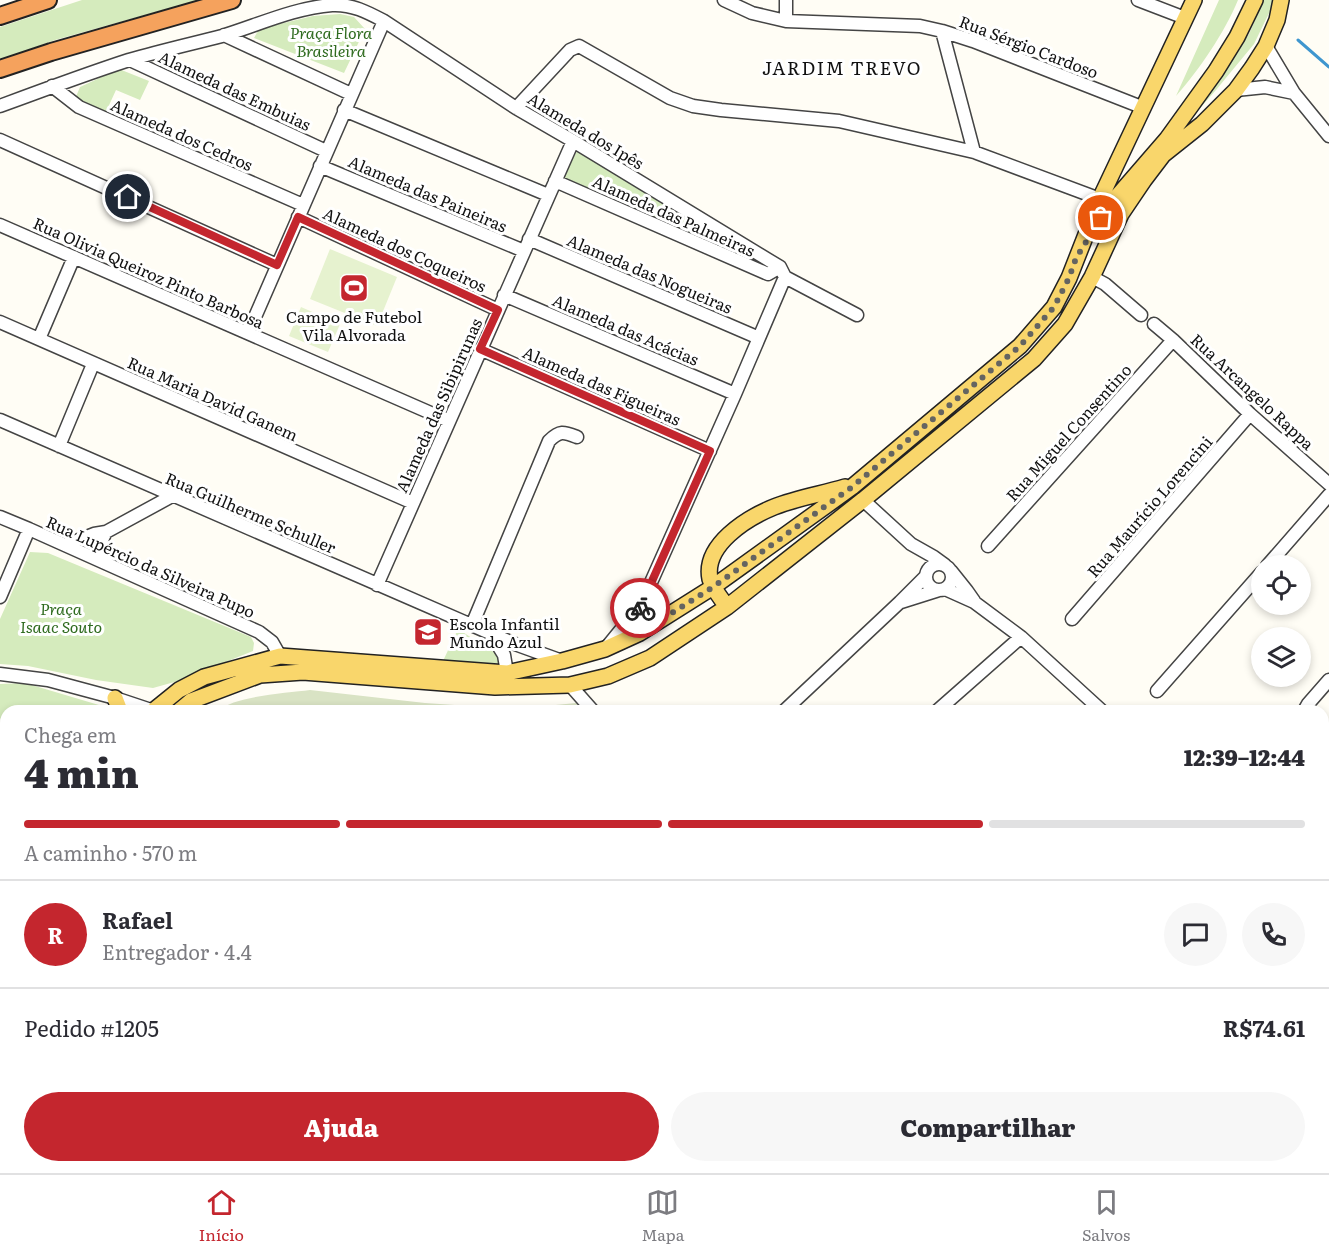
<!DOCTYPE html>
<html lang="pt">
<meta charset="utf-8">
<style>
:root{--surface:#fff;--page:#f7f7f7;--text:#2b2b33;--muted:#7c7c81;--line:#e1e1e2;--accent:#c4262e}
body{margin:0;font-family:Literata,serif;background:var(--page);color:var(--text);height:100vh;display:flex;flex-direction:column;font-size:22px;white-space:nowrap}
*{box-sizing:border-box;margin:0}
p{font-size:20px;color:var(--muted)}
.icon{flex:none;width:33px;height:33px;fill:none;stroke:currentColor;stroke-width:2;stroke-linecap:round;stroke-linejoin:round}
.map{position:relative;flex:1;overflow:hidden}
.panel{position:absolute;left:0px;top:705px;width:1329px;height:468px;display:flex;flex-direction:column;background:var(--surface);border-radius:18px 18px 0 0;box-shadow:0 3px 9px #0003}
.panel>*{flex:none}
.controls{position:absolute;left:1251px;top:555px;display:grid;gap:12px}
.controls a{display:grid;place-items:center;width:60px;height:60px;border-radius:50%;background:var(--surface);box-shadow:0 3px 9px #0003;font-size:30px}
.pin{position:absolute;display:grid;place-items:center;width:51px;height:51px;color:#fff;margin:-26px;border:3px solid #fff;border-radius:50%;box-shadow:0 2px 6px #0007}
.courier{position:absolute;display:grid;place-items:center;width:60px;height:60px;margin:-30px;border:4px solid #c4262e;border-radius:50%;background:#fff;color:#222;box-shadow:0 2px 8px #0007}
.overview em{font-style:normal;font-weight:800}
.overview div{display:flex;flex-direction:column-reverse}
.overview{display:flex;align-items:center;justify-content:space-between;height:102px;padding:0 24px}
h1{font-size:39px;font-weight:800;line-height:45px}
.bar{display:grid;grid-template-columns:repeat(4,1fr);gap:9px 6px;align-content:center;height:72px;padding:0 24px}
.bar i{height:8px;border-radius:4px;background:var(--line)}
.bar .selected{background:var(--accent)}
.bar p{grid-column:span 4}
.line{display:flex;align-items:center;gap:15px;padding:0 24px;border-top:2px solid var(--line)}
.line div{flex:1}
.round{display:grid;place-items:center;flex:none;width:63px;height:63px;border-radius:32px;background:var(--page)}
.action{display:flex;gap:12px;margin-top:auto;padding:12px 24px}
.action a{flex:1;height:69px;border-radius:36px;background:var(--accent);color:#fff;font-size:24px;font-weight:800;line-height:69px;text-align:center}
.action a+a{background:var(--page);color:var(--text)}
.tabs{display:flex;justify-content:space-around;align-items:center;height:84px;border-top:2px solid var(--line);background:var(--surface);font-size:16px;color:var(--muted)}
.tabs a{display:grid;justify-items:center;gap:3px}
.tabs .selected{color:var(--accent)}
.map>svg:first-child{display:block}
.green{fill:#d5ebbd}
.forest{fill:#b9dc9c}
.cemetery{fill:#d9e3c4}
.pitch{fill:#e6f2cf}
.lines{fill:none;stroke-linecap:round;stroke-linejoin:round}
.stream{stroke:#3f96cf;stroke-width:3}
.minor-casing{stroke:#444;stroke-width:15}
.major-casing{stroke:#222;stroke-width:18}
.highway-casing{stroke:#222;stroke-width:20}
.minor{stroke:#fff;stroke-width:12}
.major{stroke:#f9d66b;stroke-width:15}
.highway{stroke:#f5a25d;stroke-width:16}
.done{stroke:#646461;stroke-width:6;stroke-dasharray:0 10.8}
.route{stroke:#c4262e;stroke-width:8}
.labels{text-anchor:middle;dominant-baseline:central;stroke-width:6;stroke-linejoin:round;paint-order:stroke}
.park-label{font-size:16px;font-style:italic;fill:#2f6b1f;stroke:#fff}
.street-label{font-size:16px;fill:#111;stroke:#fff}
.poi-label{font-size:16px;fill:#111;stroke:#fff}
.neighbourhood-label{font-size:18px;letter-spacing:1.5px;fill:#111;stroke:#fff}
</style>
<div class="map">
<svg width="1329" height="1173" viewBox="0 0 1329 1173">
<rect width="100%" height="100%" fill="#fffdf5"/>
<path class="green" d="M 82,0 L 199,0 L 55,40 L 0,60 L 0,27 Z
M 1219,0 L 1238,0 C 1225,32 1199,70 1176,96 Z
M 1260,0 L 1274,0 L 1273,5 L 1254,44 L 1216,90 L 1194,115 L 1249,34 L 1263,2 Z
M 340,14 L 354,17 L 365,29 L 344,73 L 254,38 L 259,29 L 313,16 Z
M 119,69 L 149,81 L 140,100 L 116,90 L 105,114 L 75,99 L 80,87 Z
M 577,151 L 758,262 L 562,179 Z
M 30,552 L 48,553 L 251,637 L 254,643 L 253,651 L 178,681 L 153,688 L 96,680 L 28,666 L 0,664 L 0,619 Z
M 458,629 L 512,664 L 443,661 Z
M 25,683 L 109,708 L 110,711 L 6,711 L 6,730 L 0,718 L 0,684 Z
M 1323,962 L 1329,967 L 1329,1116 L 1323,1114 Z"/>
<path class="forest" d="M 538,1167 L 722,1167 L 717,1173 L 538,1173 Z"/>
<path class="cemetery" d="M 310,690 L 425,703 L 515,709 L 576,703 L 584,711 L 218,711 C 234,696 287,693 310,690 Z
M 6,1055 L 6,1134 L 0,1131 L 0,1062 Z
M 99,1167 L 210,1167 L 209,1173 L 104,1173 Z"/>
<path class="pitch" d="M 330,249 L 397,277 L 377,326 L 310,299 Z
M 301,307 L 340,324 L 328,352 L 289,336 Z"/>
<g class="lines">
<path class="stream" d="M 1298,40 L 1329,67"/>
<g class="minor-casing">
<path id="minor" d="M 724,0 L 752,13 L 786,21 L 920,26 L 942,31 L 973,41 L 1144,108
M 786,0 L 786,21
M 1138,0 L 1185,18
M 942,31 L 974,152
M 224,35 L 351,94
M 1266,46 L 1294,93 L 1329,136
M 130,60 L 326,151
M 52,86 L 79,107 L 303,205
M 1236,90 L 1265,87 L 1294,93
M 0,106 C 43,90 86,74 129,60 C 160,51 191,44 222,36 C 258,25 294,8 332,5 C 352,4 367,12 384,21 L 516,108 L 573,141 L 780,267 L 785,277 L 857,315
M 516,108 L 570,50 L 579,46 L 670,98 L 693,106 L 721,110 L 839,121 L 974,152 L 1100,199
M 344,110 L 548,195
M 0,140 L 277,265
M 320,166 L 524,251
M 555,181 L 768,274 L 780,267
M 298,217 L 498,310
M 0,225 L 449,421
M 529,239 L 759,338
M 1092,277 L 1105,284 L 1141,315
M 504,295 L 735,394
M 0,322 L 413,503
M 1154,324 L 1173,340 L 1250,414 L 1329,484
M 248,333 L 384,21
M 39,339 L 74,257
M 480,349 L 710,451
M 0,420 L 515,644 L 562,661
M 59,446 L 93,364
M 863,500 L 911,544 L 934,557 L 945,565
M 0,517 L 29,529 L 259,632 L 272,642 L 280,656
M 106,532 C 98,547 97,550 108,564
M 66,545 L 94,534 L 106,532 L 172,496
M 988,546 L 1173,340
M926 577a13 13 0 1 1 26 0a13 13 0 1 1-26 0Z
M 1267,566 L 1329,495
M 951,571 L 967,591 L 974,601
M 377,585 L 573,141
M 945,589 L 974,602 L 1021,637 L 1102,711
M 0,597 L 29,529
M 901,602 L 939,590
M 1072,619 L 1250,414
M 472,625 L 549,441 C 560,430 564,432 577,437
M 640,633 L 637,620 L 640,607 L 735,394 L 785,277
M 491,634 L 504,655 L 507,673
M 606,648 L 637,610
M 0,674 L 48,680 L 115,698 L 154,711
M 570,685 L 593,711
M 1157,691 L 1262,572
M 784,711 L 900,602 L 926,576
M 937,711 L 1021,637
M 1304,711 L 1308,704 L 1329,680
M 0,737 L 6,748
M 1323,746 L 1329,749
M 1323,902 L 1329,906
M 896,1167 L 902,1173
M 1083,1167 L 1092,1173
M 1252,1167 L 1260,1173
M 280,1173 L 287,1167
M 766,1173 L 770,1167
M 851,1173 L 855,1167"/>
</g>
<g class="major-casing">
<path id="major" d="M 1097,225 L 1109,206 L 1167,139 L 1216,71 L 1237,37 L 1255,0
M 727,607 C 721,598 713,589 710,579 C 703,545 747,518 774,507 C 797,498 822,494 845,487
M 115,698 L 120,711
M 153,711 L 179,690 L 204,677 L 280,656 L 507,673 L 562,661 L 605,649 L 640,633 L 713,587 L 852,487 L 1020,346 L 1054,307 L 1069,278 L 1100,199 L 1194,0
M 179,711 L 191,701 L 260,675 L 303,672 L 495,687 L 570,685 L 608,676 L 650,658 L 727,607 L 863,500 L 1034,359 L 1065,324 L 1092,277 L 1121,214 L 1144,180 L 1163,155 L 1202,124 L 1236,90 L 1252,68 L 1266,46 L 1277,20 L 1281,0
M 0,1026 L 6,1019
M 0,1052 L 6,1044"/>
</g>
<g class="highway-casing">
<path id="highway" d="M 0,16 L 48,0
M 0,69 L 51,52 L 232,0"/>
</g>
<use href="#minor" class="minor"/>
<use href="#major" class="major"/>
<use href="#highway" class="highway"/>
</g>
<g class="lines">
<path class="done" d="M 640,608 L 637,620 L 640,633 L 713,587 L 852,487 L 1020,346 L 1054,307 L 1069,278 L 1076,258 L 1101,218"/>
<path class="route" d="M 128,197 L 277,265 L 298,217 L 498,310 L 480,349 L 710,451 L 640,608"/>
</g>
<defs>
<g id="stadium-square" transform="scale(1.5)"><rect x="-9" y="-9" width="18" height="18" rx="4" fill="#c4262e" stroke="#fff"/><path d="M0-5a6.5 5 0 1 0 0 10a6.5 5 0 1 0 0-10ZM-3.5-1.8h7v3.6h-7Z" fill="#fff"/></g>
<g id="school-square" transform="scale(1.5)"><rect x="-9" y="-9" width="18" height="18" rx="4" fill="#c4262e" stroke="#fff"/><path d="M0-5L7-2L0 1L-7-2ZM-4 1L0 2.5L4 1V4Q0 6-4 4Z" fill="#fff"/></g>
</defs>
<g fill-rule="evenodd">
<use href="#stadium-square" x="354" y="288"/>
<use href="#school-square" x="428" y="632"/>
</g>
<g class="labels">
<g class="park-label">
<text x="331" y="32">Praça Flora<tspan x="331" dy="18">Brasileira</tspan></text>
<text x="61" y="608">Praça<tspan x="61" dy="18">Isaac Souto</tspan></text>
</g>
<g class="street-label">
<text transform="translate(1029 46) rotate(21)">Rua Sérgio Cardoso</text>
<text transform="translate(235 90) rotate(25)">Alameda das Embuias</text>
<text transform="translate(586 130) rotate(31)">Alameda dos Ipês</text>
<text transform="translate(182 134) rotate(24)">Alameda dos Cedros</text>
<text transform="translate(428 193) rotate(23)">Alameda das Paineiras</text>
<text transform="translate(674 215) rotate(24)">Alameda das Palmeiras</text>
<text transform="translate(405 249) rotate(25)">Alameda dos Coqueiros</text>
<text transform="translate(149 272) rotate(24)">Rua Olivia Queiroz Pinto Barbosa</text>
<text transform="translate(650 273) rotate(23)">Alameda das Nogueiras</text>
<text transform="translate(626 329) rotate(23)">Alameda das Acácias</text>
<text transform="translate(602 385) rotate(24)">Alameda das Figueiras</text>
<text transform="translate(1253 391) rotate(43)">Rua Arcangelo Rappa</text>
<text transform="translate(213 398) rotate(24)">Rua Maria David Ganem</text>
<text transform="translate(438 405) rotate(-66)">Alameda das Sibipirunas</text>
<text transform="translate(1068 432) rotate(-48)">Rua Miguel Consentino</text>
<text transform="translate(1149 506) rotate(-49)">Rua Maurício Lorencini</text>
<text transform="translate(251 512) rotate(23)">Rua Guilherme Schuller</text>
<text transform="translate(151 566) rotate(24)">Rua Lupércio da Silveira Pupo</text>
</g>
<g class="poi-label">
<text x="354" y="316">Campo de Futebol<tspan x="354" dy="18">Vila Alvorada</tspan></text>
<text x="449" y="623" text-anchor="start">Escola Infantil<tspan x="449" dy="18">Mundo Azul</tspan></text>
</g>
<g class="neighbourhood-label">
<text x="842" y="67">JARDIM TREVO</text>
</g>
</g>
</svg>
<div class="controls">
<a><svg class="icon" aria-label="locate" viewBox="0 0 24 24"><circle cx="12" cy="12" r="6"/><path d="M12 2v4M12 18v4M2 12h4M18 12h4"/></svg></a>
<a><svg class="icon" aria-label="layers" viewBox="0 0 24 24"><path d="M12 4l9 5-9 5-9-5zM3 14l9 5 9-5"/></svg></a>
</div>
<div class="pin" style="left:1101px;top:218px;background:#ea580c"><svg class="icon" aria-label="bag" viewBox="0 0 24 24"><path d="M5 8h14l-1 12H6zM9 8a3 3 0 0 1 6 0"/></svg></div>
<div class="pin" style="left:128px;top:197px;background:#1f2937"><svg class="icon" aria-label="home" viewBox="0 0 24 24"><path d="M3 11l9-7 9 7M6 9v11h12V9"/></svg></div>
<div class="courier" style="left:640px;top:608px"><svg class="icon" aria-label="bike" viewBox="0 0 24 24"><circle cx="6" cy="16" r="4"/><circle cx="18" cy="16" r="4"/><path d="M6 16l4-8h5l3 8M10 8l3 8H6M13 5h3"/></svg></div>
<section class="panel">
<div class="overview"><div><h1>4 min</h1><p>Chega em</p></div><em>12:39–12:44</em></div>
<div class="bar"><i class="selected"></i><i class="selected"></i><i class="selected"></i><i></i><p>A caminho · 570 m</p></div>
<div class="line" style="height:108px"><b class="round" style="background:var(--accent);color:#fff">R</b><div><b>Rafael</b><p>Entregador · 4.4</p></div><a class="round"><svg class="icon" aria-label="chat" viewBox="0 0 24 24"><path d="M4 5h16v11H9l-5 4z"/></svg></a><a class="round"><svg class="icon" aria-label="phone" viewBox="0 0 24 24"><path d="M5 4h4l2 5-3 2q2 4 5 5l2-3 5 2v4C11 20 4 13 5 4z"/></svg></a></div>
<div class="line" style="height:78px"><div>Pedido #1205</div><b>R$74.61</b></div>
<div class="action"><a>Ajuda</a><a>Compartilhar</a></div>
</section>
</div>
<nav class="tabs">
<a class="selected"><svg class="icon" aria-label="home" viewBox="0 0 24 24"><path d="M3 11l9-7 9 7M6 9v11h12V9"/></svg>Início</a>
<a><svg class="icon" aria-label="map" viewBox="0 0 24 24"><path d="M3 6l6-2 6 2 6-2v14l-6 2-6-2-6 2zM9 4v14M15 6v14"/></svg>Mapa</a>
<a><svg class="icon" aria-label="saved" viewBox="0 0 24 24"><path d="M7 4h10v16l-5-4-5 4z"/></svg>Salvos</a>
</nav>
